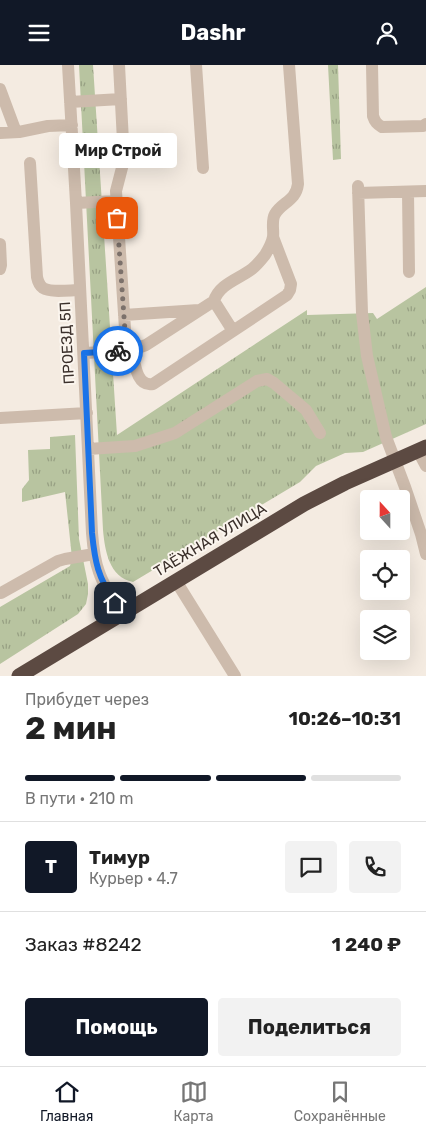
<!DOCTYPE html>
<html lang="ru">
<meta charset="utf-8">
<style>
:root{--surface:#fff;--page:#f2f2f2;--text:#222;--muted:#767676;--line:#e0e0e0;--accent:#111827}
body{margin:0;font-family:Rubik,sans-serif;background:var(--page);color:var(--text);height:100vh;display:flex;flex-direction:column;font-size:19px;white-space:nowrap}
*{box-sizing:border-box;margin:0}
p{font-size:16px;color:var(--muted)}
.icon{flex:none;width:28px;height:28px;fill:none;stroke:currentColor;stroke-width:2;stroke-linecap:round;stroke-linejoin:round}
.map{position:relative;height:611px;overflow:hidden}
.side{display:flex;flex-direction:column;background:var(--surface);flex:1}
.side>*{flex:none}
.needle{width:32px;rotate:339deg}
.tools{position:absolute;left:360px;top:425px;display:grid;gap:10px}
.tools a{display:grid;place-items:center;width:50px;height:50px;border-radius:5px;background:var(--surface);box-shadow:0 5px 20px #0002;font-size:25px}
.pin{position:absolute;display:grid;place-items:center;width:42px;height:42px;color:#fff;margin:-21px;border-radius:10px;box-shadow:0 2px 8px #0006}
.courier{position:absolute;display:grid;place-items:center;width:50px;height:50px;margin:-25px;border:4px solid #1a73e8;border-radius:50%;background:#fff;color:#222;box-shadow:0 1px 6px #0007}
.bubble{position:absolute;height:35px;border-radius:5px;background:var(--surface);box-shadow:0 5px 20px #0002;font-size:16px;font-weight:700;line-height:35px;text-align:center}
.head em{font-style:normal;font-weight:700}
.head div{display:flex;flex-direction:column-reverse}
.head{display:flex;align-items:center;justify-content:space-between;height:85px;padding:0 25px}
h1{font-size:32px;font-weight:700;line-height:38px}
.bar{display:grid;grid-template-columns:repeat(4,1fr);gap:8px 5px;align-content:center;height:60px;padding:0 25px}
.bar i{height:6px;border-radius:4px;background:var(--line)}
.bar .current{background:var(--accent)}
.bar p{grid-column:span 4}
.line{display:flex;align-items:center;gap:12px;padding:0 25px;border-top:1px solid var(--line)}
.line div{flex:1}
.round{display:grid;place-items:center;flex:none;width:52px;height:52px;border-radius:5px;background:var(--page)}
.button{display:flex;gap:10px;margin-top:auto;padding:10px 25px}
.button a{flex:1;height:58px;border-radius:5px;background:var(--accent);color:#fff;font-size:20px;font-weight:700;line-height:58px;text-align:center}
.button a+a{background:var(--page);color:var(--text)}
header{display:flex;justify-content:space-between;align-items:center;height:65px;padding:0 25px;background:var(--accent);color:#fff;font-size:22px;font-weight:700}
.menu{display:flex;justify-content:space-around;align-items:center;height:70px;border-top:1px solid var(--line);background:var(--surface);font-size:14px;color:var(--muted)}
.menu a{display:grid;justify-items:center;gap:2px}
.menu .current{color:var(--accent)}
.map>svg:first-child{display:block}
.grass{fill:url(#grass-tufts)}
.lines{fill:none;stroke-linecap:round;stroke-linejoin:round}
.minor{stroke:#cdbbac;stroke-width:12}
.highway{stroke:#5c4a42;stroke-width:15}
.done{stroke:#7c716b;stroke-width:5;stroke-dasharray:0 9}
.route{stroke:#1a73e8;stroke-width:6}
.labels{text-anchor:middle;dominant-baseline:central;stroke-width:4;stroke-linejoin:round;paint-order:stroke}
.street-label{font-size:15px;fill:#3b302b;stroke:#fbf5ee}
</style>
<header><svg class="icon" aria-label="menu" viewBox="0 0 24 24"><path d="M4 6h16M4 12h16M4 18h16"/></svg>Dashr<svg class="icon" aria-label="person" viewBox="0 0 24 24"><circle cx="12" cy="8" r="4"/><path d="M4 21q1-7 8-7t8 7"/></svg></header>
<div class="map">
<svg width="426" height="611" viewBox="0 0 426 611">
<defs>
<pattern id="grass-tufts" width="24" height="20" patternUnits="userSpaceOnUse" patternTransform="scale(1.25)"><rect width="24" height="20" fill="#b8c4a0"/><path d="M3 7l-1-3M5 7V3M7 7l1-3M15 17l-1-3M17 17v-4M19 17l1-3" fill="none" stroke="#97a083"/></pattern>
</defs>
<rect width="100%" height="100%" fill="#f4ebe1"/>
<path class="grass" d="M 79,0 L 93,0 L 117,370 L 307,245 L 307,250 L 373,248 L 377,254 L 426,222 L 426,359 L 363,387 L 345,388 L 316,401 L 300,417 L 133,517 C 109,512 105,486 103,465 Z
M 328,0 L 338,0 L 341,94 L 333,95 Z
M 75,370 L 79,474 L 88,519 L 88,529 L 86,539 L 78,549 L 0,599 L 0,542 L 70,501 L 72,493 L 65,427 L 22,437 L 22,424 L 29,415 L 28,385 L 50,384 L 50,372 Z"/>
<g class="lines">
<path class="minor" d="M 68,0 L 76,138 L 92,468 C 93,481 94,494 99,507 C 104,522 113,535 122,549
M 196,0 L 203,103
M 372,0 L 373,51 C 375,57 377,59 382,62 L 423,61 L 426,59
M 0,24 L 16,67
M 70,37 L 121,34
M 0,68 L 19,67 L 48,61 L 72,60
M 30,98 L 37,212 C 38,217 39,220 43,223 C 51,228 70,225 80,225
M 358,121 L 362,248 L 367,291 L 386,372 L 405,422 L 421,469 L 426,489
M 408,127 L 409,207
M 358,128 L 426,126
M 76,138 L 116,136
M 0,179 L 1,200 L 0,204
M 214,236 L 233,266 L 287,230 L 290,225 L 291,219 L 273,172
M 124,250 L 199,245
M 132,285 C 135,298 136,322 153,319 L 233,266
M 125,286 L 132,285 L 146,280 L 214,236 C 219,219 239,214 252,204 C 257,200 261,195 265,190 C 268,185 272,178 273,172 C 274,165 271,156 275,149 C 282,137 296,136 298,119 L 289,0
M 84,288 L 125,286 L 126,279 L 116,126 L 124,95 L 119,0
M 0,353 L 87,348
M 88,384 L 135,381 L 175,368 L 257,316 L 267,314 L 274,318 L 306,345 L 320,368
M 418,386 L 426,401
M 176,516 L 235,611
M 1,528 L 58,496 L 65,494 L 94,489"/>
<path class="highway" d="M 19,611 L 304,439 L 345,418 L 426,382"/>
</g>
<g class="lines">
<path class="done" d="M 117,153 L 126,280 L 125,286 L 118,286"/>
<path class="route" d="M 115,538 C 98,512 95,498 92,468 L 84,288 L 118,286"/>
</g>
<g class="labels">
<g class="street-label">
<text transform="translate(67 278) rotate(-93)">ПРОЕЗД 5П</text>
<text transform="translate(210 475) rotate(-31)">ТАЁЖНАЯ УЛИЦА</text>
</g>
</g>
</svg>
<div class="tools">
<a><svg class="needle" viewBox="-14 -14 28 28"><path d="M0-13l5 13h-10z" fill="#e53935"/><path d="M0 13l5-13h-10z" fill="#767676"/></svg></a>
<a><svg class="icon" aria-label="locate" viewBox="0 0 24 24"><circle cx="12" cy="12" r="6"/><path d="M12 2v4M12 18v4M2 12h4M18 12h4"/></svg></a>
<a><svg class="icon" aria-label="layers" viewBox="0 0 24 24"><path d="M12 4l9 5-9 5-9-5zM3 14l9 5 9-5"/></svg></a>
</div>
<div class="pin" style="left:117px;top:153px;background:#ea580c"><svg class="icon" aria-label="bag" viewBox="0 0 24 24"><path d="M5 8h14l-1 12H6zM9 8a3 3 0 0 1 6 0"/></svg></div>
<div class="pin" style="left:115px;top:538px;background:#1f2937"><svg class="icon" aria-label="home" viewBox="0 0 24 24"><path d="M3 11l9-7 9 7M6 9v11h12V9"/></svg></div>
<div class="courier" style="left:118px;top:286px"><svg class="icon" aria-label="bike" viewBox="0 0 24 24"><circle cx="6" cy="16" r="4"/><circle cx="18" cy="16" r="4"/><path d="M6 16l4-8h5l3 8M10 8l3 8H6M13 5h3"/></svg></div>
<div class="bubble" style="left:59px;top:68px;width:118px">Мир Строй</div>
</div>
<section class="side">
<div class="head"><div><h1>2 мин</h1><p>Прибудет через</p></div><em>10:26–10:31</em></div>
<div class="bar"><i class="current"></i><i class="current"></i><i class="current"></i><i></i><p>В пути · 210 m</p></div>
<div class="line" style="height:90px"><b class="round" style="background:var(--accent);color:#fff">Т</b><div><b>Тимур</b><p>Курьер · 4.7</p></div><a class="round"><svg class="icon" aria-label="chat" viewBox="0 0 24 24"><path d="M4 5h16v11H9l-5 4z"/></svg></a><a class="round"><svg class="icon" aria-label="phone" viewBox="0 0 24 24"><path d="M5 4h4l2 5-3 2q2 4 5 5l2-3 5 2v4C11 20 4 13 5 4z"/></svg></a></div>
<div class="line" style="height:65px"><div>Заказ #8242</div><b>1 240 ₽</b></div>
<div class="button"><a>Помощь</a><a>Поделиться</a></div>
</section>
<nav class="menu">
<a class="current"><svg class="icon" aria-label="home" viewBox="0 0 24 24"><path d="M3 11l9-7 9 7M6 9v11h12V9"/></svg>Главная</a>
<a><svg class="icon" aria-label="map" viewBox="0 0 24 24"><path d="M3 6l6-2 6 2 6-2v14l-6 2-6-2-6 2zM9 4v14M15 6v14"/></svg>Карта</a>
<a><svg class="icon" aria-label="saved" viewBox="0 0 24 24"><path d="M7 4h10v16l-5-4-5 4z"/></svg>Сохранённые</a>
</nav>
